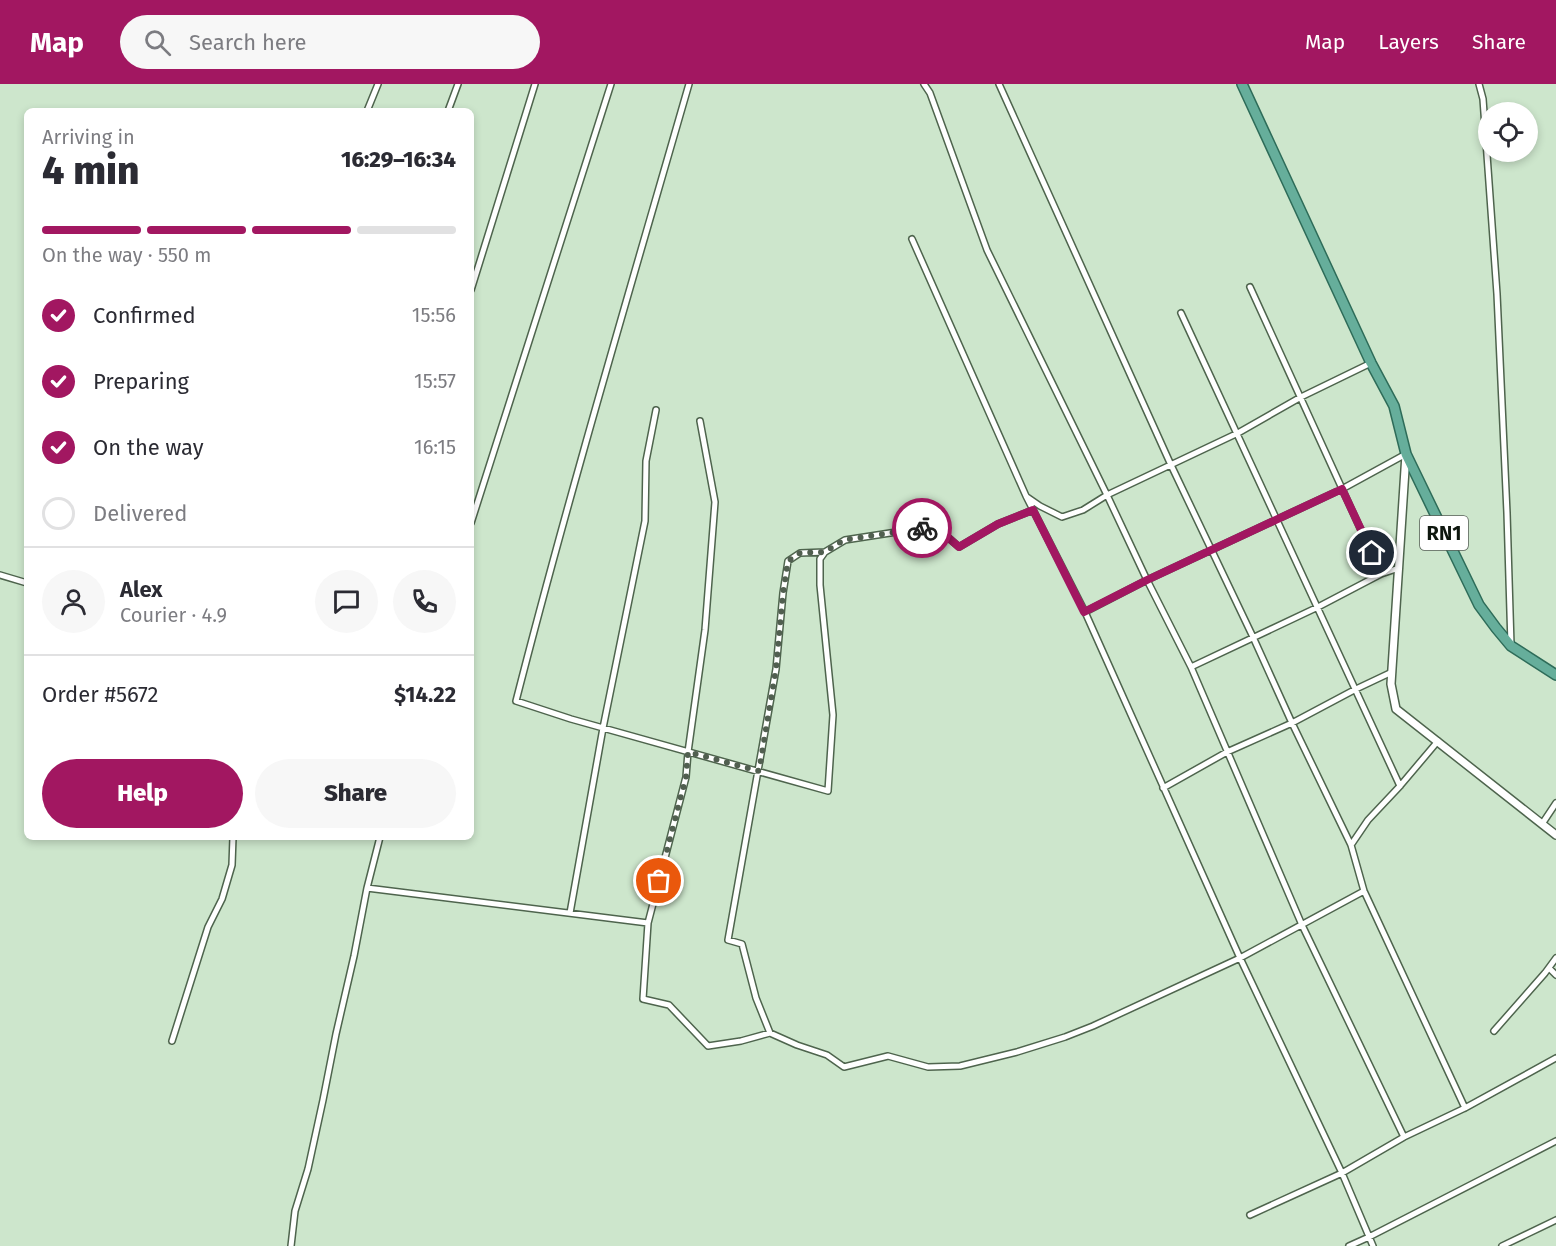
<!DOCTYPE html>
<meta charset="utf-8">
<style>
:root{--surface:#fff;--page:#f7f7f7;--text:#2b2b33;--muted:#7c7c81;--line:#e1e1e2;--accent:#a21761}
body{margin:0;font-family:"Fira Sans",sans-serif;background:var(--page);color:var(--text);height:100vh;display:flex;flex-direction:column;font-size:22px;white-space:nowrap}
*{box-sizing:border-box;margin:0}
p{font-size:20px;color:var(--muted)}
.icon{flex:none;width:33px;height:33px;fill:none;stroke:currentColor;stroke-width:2;stroke-linecap:round;stroke-linejoin:round}
.map{position:relative;flex:1;overflow:hidden}
.sheet{position:absolute;left:24px;top:24px;width:450px;height:732px;display:flex;flex-direction:column;background:var(--surface);border-radius:9px;box-shadow:0 3px 9px #0003}
.sheet>*{flex:none}
.tools{position:absolute;left:1478px;top:18px;display:grid;gap:12px}
.tools a{display:grid;place-items:center;width:60px;height:60px;border-radius:50%;background:var(--surface);box-shadow:0 3px 9px #0003;font-size:30px}
.pin{position:absolute;display:grid;place-items:center;width:51px;height:51px;color:#fff;margin:-26px;border:3px solid #fff;border-radius:50%;box-shadow:0 2px 6px #0007}
.courier{position:absolute;display:grid;place-items:center;width:60px;height:60px;margin:-30px;border:4px solid #a21761;border-radius:50%;background:#fff;color:#222;box-shadow:0 2px 8px #0007}
.head em{font-style:normal;font-weight:800}
.head div{display:flex;flex-direction:column-reverse}
.head{display:flex;align-items:center;justify-content:space-between;height:102px;padding:0 18px}
h1{font-size:39px;font-weight:800;line-height:45px}
.bar{display:grid;grid-template-columns:repeat(4,1fr);gap:9px 6px;align-content:center;height:72px;padding:0 18px}
.bar i{height:8px;border-radius:4px;background:var(--line)}
.bar .selected{background:var(--accent)}
.bar p{grid-column:span 4}
.line{display:flex;align-items:center;gap:15px;padding:0 18px;border-top:2px solid var(--line)}
.line div{flex:1}
.round{display:grid;place-items:center;flex:none;width:63px;height:63px;border-radius:32px;background:var(--page)}
ol{padding:0 18px;list-style:none}
li{display:flex;align-items:center;gap:18px;height:66px}
li p{margin-inline-start:auto}
li .icon{padding:6px;border-radius:50%;background:var(--accent);color:#fff;stroke-width:4}
li:last-child{color:var(--muted)}
li i{width:33px;height:33px;border:3px solid var(--line);border-radius:50%}
.action{display:flex;gap:12px;margin-top:auto;padding:12px 18px}
.action a{flex:1;height:69px;border-radius:36px;background:var(--accent);color:#fff;font-size:24px;font-weight:800;line-height:69px;text-align:center}
.action a+a{background:var(--page);color:var(--text)}
header{display:flex;align-items:center;gap:36px;box-sizing:border-box;height:84px;padding:0 30px;background:var(--accent);color:#fff}
header strong{font-size:28px}
nav{display:flex;gap:33px;margin-inline-start:auto;font-size:21px}
.search{width:420px;height:54px;background:var(--page);display:flex;align-items:center;gap:15px;box-sizing:border-box;padding:0 21px;border-radius:33px;color:var(--muted);font-size:22px}
.map>svg:first-child{display:block}
.lines{fill:none;stroke-linecap:round;stroke-linejoin:round}
.minor-casing{stroke:#4e644d;stroke-width:8}
.tertiary-casing{stroke:#4e644d;stroke-width:10}
.trunk-casing{stroke:#2e6c59;stroke-width:12}
.minor{stroke:#fff;stroke-width:5}
.tertiary{stroke:#fff;stroke-width:7}
.trunk{stroke:#66ae9b;stroke-width:9}
.done{stroke:#515f50;stroke-width:6;stroke-dasharray:0 10.8}
.route{stroke:#a21761;stroke-width:8}
.labels{text-anchor:middle;dominant-baseline:central;stroke-width:6;stroke-linejoin:round;paint-order:stroke}
.shield{fill:#fff;stroke:#565d56;stroke-width:1.5}
.shield-label{font-size:20px;font-weight:bold;fill:#0e170e}
</style>
<header>
<strong>Map</strong>
<div class="search"><svg class="icon" aria-label="search" viewBox="0 0 24 24"><circle cx="10" cy="10" r="6"/><path d="M15 15l6 6"/></svg>Search here</div>
<nav><a>Map</a><a>Layers</a><a>Share</a></nav>
</header>
<div class="map">
<svg width="1556" height="1162" viewBox="0 0 1556 1162">
<rect width="100%" height="100%" fill="#cde6cc"/>
<g class="lines">
<g class="minor-casing">
<path id="minor" d="M 689,0 C 630,205 569,410 516,617 L 571,635 L 828,707 L 833,631 L 820,501 L 820,475 L 825,468
M 924,0 L 930,9 L 987,166 L 1107,411 L 1147,496 L 1191,583 L 1302,841 L 1404,1053
M 999,0 L 1171,381 L 1253,553 L 1292,639 L 1351,761 L 1364,807 L 1465,1024
M 1479,0 L 1483,15 L 1497,210 L 1507,429 L 1511,561
M 367,27 L 378,0
M 448,27 L 458,0
M 912,155 L 1026,412 L 1085,528 L 1240,874 L 1342,1089 L 1373,1162
M 1250,203 L 1381,490
M 471,206 L 535,0
M 1181,229 L 1400,702
M 1027,413 L 1040,422 L 1062,433 L 1083,426 L 1107,411 L 1238,349 L 1301,313 L 1371,279
M 471,439 L 611,0
M 0,491 L 27,499
M 1085,528 L 1147,496 L 1342,405 L 1406,370
M 1191,583 L 1318,523 L 1381,490 L 1399,484
M 1163,704 L 1227,668 L 1292,639 L 1356,605 L 1392,588
M 1542,740 L 1556,719
M 1351,761 L 1368,736 L 1400,702 L 1438,657
M 367,804 L 648,839 L 686,693 L 688,668 L 705,546 L 715,418 L 700,337
M 570,829 L 603,644 L 645,437 L 646,377 L 656,326
M 648,839 L 643,915 L 669,921 L 708,962 L 741,957 L 770,949 L 797,961 L 827,971 L 844,983 L 888,972 L 928,983 L 960,982 L 1017,968 L 1065,953 L 1093,942 L 1240,874 L 1364,807
M 1549,884 L 1556,891
M 1494,947 L 1545,889 L 1556,874
M 770,949 L 756,914 L 742,860 L 728,856 L 776,585 L 783,509 L 788,477 L 800,469 L 825,468 L 845,456 L 935,442 L 959,463 L 998,440 L 1033,426
M 172,957 L 208,843 L 222,815 L 232,781 L 233,753
M 1250,1131 L 1342,1089 L 1404,1053 L 1465,1024 L 1556,974
M 291,1162 L 295,1127 L 308,1085 L 323,1016 L 336,950 L 354,872 L 367,804 L 380,753
M 1349,1162 L 1369,1153 L 1556,1057
M 1502,1162 L 1556,1136"/>
</g>
<g class="tertiary-casing">
<path id="tertiary" d="M 1406,370 L 1391,600 L 1396,625 L 1556,751"/>
</g>
<g class="trunk-casing">
<path id="trunk" d="M 1242,0 L 1371,279 L 1394,322 L 1406,370 L 1479,521 L 1496,544 L 1511,562 L 1556,591"/>
</g>
<use href="#minor" class="minor"/>
<use href="#tertiary" class="tertiary"/>
<use href="#trunk" class="trunk"/>
</g>
<g class="lines">
<path class="done" d="M 659,797 L 686,693 L 688,668 L 759,687 L 776,585 L 783,509 L 788,477 L 800,469 L 825,468 L 844,456 L 922,444"/>
<path class="route" d="M 922,444 L 935,442 L 959,463 L 998,440 L 1033,426 L 1084,528 L 1147,496 L 1342,405 L 1372,469"/>
</g>
<g class="labels">
<rect class="shield" x="1420" y="432" width="48" height="34" rx="4.5"/>
<g class="shield-label">
<text x="1444" y="449">RN1</text>
</g>
</g>
</svg>
<div class="tools">
<a><svg class="icon" aria-label="locate" viewBox="0 0 24 24"><circle cx="12" cy="12" r="6"/><path d="M12 2v4M12 18v4M2 12h4M18 12h4"/></svg></a>
</div>
<div class="pin" style="left:659px;top:797px;background:#ea580c"><svg class="icon" aria-label="bag" viewBox="0 0 24 24"><path d="M5 8h14l-1 12H6zM9 8a3 3 0 0 1 6 0"/></svg></div>
<div class="pin" style="left:1372px;top:469px;background:#1f2937"><svg class="icon" aria-label="home" viewBox="0 0 24 24"><path d="M3 11l9-7 9 7M6 9v11h12V9"/></svg></div>
<div class="courier" style="left:922px;top:444px"><svg class="icon" aria-label="bike" viewBox="0 0 24 24"><circle cx="6" cy="16" r="4"/><circle cx="18" cy="16" r="4"/><path d="M6 16l4-8h5l3 8M10 8l3 8H6M13 5h3"/></svg></div>
<section class="sheet">
<div class="head"><div><h1>4 min</h1><p>Arriving in</p></div><em>16:29–16:34</em></div>
<div class="bar"><i class="selected"></i><i class="selected"></i><i class="selected"></i><i></i><p>On the way · 550 m</p></div>
<ol>
<li><svg class="icon" aria-label="check" viewBox="0 0 24 24"><path d="M5 12l5 5 9-10"/></svg>Confirmed<p>15:56</p></li>
<li><svg class="icon" aria-label="check" viewBox="0 0 24 24"><path d="M5 12l5 5 9-10"/></svg>Preparing<p>15:57</p></li>
<li><svg class="icon" aria-label="check" viewBox="0 0 24 24"><path d="M5 12l5 5 9-10"/></svg>On the way<p>16:15</p></li>
<li><i></i>Delivered</li>
</ol>
<div class="line" style="height:108px"><a class="round"><svg class="icon" aria-label="person" viewBox="0 0 24 24"><circle cx="12" cy="8" r="4"/><path d="M4 21q1-7 8-7t8 7"/></svg></a><div><b>Alex</b><p>Courier · 4.9</p></div><a class="round"><svg class="icon" aria-label="chat" viewBox="0 0 24 24"><path d="M4 5h16v11H9l-5 4z"/></svg></a><a class="round"><svg class="icon" aria-label="phone" viewBox="0 0 24 24"><path d="M5 4h4l2 5-3 2q2 4 5 5l2-3 5 2v4C11 20 4 13 5 4z"/></svg></a></div>
<div class="line" style="height:78px"><div>Order #5672</div><b>$14.22</b></div>
<div class="action"><a>Help</a><a>Share</a></div>
</section>
</div>
